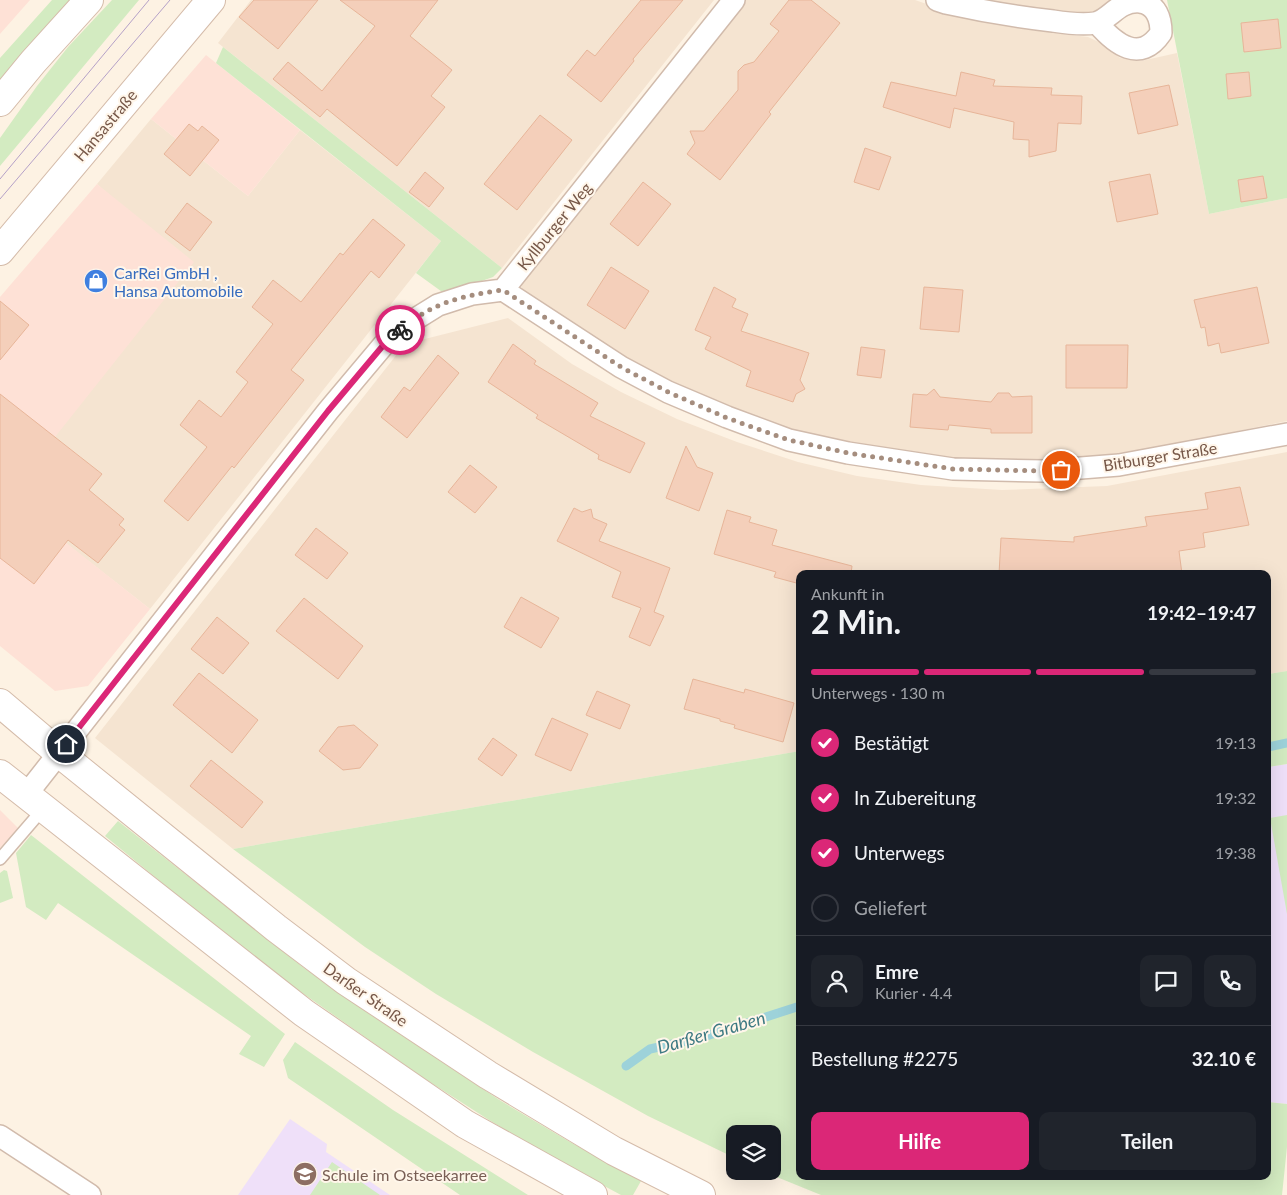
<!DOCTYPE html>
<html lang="de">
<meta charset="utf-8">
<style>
:root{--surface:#171b24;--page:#20242c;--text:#f1f3f6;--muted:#9ea1a6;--line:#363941;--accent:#db2777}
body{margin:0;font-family:Lato,sans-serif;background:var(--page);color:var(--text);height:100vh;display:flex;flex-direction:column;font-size:19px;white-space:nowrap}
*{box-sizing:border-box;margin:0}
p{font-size:16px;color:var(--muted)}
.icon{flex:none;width:28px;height:28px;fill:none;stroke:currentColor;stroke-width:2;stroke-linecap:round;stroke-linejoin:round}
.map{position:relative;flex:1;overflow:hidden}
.drawer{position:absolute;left:796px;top:570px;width:475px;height:610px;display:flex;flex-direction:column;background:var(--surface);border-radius:10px;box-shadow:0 5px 20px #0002}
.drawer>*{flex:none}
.buttons{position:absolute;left:726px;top:1125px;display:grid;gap:10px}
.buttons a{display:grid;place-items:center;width:55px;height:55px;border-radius:10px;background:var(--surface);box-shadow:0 5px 20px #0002;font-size:25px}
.pin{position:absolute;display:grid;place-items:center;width:42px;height:42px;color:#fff;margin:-21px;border:2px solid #fff;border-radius:50%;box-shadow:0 1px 5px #0007}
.courier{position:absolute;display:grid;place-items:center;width:50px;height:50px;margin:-25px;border:4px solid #db2777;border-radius:50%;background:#fff;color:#222;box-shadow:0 1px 6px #0007}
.summary em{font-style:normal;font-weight:700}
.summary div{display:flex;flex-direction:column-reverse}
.summary{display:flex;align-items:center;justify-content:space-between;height:85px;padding:0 15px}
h1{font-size:32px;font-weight:700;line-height:38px}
.bar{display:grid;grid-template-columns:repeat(4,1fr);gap:8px 5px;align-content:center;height:60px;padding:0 15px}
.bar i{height:6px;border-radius:4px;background:var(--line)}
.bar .current{background:var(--accent)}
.bar p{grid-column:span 4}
.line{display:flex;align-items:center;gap:12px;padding:0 15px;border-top:1px solid var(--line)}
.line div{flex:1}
.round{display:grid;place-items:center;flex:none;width:52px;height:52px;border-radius:10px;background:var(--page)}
ol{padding:0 15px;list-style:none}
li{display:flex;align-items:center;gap:15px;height:55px}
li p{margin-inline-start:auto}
li .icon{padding:5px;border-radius:50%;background:var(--accent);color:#fff;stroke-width:4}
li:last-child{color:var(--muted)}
li i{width:28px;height:28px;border:2px solid var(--line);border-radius:50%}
.cta{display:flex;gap:10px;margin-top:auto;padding:10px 15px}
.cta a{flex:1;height:58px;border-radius:10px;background:var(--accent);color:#fff;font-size:20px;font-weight:700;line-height:58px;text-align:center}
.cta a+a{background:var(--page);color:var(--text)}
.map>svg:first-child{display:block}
.residential{fill:#f5e4d1}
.commercial{fill:#fee1d6}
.education{fill:#efe0f9}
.green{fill:#d3ebc1}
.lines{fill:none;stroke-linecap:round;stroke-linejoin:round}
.stream{stroke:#9dd2da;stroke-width:9}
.building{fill:#f4cfba;stroke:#e7b599}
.service-casing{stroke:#d1bbac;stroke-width:14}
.minor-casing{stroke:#d1bbac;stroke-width:24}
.secondary-casing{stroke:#d4bba9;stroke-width:30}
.service{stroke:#fff;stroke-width:11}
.minor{stroke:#fff;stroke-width:21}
.secondary{stroke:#fff;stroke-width:28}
.tram{stroke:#b5a1c7;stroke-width:1}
.done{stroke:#a58d7e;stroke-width:5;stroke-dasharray:0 9}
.route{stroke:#db2777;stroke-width:6}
.labels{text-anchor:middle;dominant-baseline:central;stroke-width:4;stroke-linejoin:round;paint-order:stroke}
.street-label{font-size:16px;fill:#765748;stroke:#fff6ea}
.shop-label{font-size:16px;fill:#366cbe;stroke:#fff6ea;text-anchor:start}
.education-label{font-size:16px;fill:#785e54;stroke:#fff6ea;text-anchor:start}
.water-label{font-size:18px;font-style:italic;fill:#3e7a83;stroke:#fff6ea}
</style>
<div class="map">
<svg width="1287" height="1195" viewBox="0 0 1287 1195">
<rect width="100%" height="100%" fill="#fdf2e3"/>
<path class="residential" d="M 251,0 L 714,0 L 502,268 L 218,43 Z
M 744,0 L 915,0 L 944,10 L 1016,28 L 1088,37 L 1101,43 L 1120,58 L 1141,61 L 1177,53 L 1209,214 L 1287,198 L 1287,421 L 1160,447 L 1096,456 L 1019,462 L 935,458 L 785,432 L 648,374 L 522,291 L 521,283 Z
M 965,0 L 1110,0 L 1099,15 L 1088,18 Z
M 151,119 L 248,196 L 300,130 L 441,241 L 150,609 L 54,534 L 81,457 L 55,437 L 107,193 L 97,184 Z
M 508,318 L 572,364 L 621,392 L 677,419 L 737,442 L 798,462 L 857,476 L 921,485 L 1002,490 L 1107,486 L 1287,452 L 1287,671 L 1268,674 L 1268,574 L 800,574 L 800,751 L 233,849 L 95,738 L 405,344 Z"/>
<path class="commercial" d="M 0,0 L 30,0 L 0,34 Z
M 206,55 L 300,130 L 248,196 L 151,119 Z
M 97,184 L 194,262 L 55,437 L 102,474 L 55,534 L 150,609 L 88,686 L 55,691 L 0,646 L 0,297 Z
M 0,810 L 18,828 L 0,848 Z"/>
<path class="education" d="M 1287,764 L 1287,1104 L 1268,1102 L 1268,767 Z
M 290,1119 L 327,1144 L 326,1152 L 390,1195 L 238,1195 Z"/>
<path class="green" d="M 52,0 L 70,0 L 0,80 L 0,58 Z
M 112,0 L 139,0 L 0,166 L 0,138 L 37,86 L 68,47 Z
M 1167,0 L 1287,0 L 1287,198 L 1209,214 Z
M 223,47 L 502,268 L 493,277 L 445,294 L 416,273 L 441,241 L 216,63 Z
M 1287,671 L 1287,764 L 1268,767 L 1268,674 Z
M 800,751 L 800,1176 L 1268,1176 L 1268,1102 L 1287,1104 L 1287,1147 L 1282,1195 L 821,1195 L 762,1171 L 772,1171 L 772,1134 L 735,1134 L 735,1158 L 648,1116 L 533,1052 L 436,994 L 365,947 L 233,849 Z
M 1287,815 L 1287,914 L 1270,818 Z
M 118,821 L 304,968 L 368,1013 L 501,1101 L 570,1142 L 641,1181 L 633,1195 L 621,1195 L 558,1161 L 489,1120 L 422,1077 L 291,985 L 228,937 L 105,836 Z
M 31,835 L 285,1034 L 264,1067 L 239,1054 L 251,1036 L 58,903 L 46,920 L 26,907 L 16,853 Z
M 4,870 L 7,871 L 13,898 L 0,903 L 0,873 Z
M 295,1042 L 393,1110 L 528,1195 L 460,1195 L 288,1078 L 283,1060 Z
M 332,1162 L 380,1195 L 310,1195 Z"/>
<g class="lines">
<path class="stream" d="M 1268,747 L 1287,743
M 626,1066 L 650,1049 L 700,1038 L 800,1006"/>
</g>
<path class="building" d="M 254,0 L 318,0 L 278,49 L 239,17 Z
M 340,0 L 438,0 L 410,36 L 452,70 L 431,96 L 445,107 L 397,166 L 327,109 L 320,117 L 273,79 L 288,62 L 322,91 L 375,26 Z
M 641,0 L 683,0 L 633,59 L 634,61 L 601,102 L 567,75 L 587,50 L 595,56 Z
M 789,0 L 811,0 L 840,23 L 769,112 L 771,114 L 720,180 L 687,154 L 695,143 L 690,131 L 704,131 L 738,90 L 738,71 L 744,65 L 754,62 L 779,31 L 770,24 Z
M 1278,19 L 1281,48 L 1244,52 L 1241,23 Z
M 961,72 L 995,80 L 993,86 L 1052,88 L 1051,95 L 1082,96 L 1081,124 L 1058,123 L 1056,151 L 1029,157 L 1029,140 L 1013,139 L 1014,122 L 954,108 L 950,128 L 883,107 L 891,82 L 956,96 Z
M 1249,72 L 1251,96 L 1228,99 L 1226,74 Z
M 1169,85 L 1178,125 L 1138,134 L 1129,93 Z
M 540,115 L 572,140 L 517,210 L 484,184 Z
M 189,124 L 198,131 L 202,126 L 219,140 L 190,176 L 164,154 Z
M 865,148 L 891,157 L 879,190 L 854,182 Z
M 425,172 L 444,188 L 429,207 L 409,192 Z
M 1150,174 L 1158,214 L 1117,222 L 1109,182 Z
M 1263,176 L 1267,198 L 1241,202 L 1238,180 Z
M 643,182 L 671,204 L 638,246 L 610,224 Z
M 187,203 L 212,222 L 190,251 L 165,232 Z
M 373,219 L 405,245 L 379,278 L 371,271 L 291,370 L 304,380 L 234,468 L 232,466 L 188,521 L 164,501 L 207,447 L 180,425 L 199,400 L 221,417 L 248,382 L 236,372 L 273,324 L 252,307 L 273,280 L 301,302 L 340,253 L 343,255 Z
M 611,267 L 649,291 L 625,329 L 587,305 Z
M 714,287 L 736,299 L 732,307 L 748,314 L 741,331 L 809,353 L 800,380 L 805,389 L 796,394 L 793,402 L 746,386 L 751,371 L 705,349 L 711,337 L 695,330 Z
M 924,287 L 963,290 L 959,332 L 920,329 Z
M 1257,287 L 1269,343 L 1221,353 L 1219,343 L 1208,346 L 1205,327 L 1201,328 L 1194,300 Z
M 0,301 L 29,325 L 0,360 Z
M 513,344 L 536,361 L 534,364 L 598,403 L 590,416 L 645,443 L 630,473 L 598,459 L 599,455 L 536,418 L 538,415 L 488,382 Z
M 1066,345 L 1128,345 L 1127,388 L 1066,388 Z
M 861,347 L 885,350 L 881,378 L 857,375 Z
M 438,355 L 459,373 L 407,438 L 381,417 L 404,387 L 410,391 Z
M 934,389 L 940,397 L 991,402 L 998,393 L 1009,393 L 1012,397 L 1032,396 L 1032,433 L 991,433 L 991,429 L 949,425 L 948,430 L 910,427 L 913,394 L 927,395 Z
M 0,394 L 102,474 L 89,490 L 124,519 L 119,525 L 125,530 L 98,563 L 68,540 L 34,584 L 0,558 Z
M 686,446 L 697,467 L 713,473 L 699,511 L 666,498 Z
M 470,465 L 497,487 L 475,513 L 448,492 Z
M 1240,487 L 1249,525 L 1203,533 L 1205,547 L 1179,551 L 1182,574 L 999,574 L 1001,538 L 1074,542 L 1074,537 L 1147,526 L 1145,517 L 1208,509 L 1205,493 Z
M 574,508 L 582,512 L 591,509 L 593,518 L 607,524 L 599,541 L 670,568 L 654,612 L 664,616 L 650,646 L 629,637 L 641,608 L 612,597 L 621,572 L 557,541 Z
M 727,510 L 751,517 L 749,522 L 777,530 L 772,545 L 852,566 L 851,574 L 800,574 L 800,584 L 774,577 L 776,572 L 714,554 Z
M 316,528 L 348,553 L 327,579 L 295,555 Z
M 521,597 L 559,618 L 541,648 L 504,627 Z
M 304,598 L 363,646 L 338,679 L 276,631 Z
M 217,617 L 249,643 L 223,674 L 191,649 Z
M 199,673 L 258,720 L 232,753 L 173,705 Z
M 693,679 L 744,693 L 745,689 L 794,703 L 783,742 L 734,728 L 735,725 L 720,721 L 720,719 L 684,709 Z
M 597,691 L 630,705 L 620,729 L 586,715 Z
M 552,718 L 588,734 L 571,771 L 535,755 Z
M 354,725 L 378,745 L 360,768 L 343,770 L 319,751 L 338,727 Z
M 493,738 L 517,755 L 502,776 L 478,759 Z
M 211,760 L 263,802 L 242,828 L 190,786 Z"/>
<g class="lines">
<g class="service-casing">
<path id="service" d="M 0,859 L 43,809"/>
</g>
<g class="minor-casing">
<path id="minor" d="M 937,0 L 946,3 C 982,11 1017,17 1053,21 C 1066,23 1082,25 1095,23 C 1110,20 1118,0 1140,2 C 1157,4 1161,19 1161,33 C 1140,64 1115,44 1097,23
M 503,290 L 621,367 L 668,392 L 727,417 L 789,440 L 848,453 L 953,469 L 1043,471 L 1119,465 L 1287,434
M 26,795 L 328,411 L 386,342 L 409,323 L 438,305 L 472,294 L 503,290 L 734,0
M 0,1136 L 90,1195"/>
</g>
<g class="secondary-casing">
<path id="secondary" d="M 0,102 L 33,62 L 89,0
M 0,251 L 211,0
M 0,703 L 59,753 L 276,928 L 346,981 L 488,1075 L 614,1151 L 701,1195
M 0,774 L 304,1013 L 465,1124 L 593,1195"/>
</g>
<use href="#service" class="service"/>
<use href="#minor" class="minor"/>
<use href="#secondary" class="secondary"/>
<path class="tram" d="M 0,179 L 149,0
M 0,199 L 170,0"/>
</g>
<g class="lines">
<path class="done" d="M 400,330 C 431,303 464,295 503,290 L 621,367 L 668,392 L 727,418 L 789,440 L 848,453 L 953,469 L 1042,471 L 1061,470"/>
<path class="route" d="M 66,744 L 328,411 L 386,342 L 400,330"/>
</g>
<defs>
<g id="shop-disc" transform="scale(1.25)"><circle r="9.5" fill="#3f7fe0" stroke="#fff6ea"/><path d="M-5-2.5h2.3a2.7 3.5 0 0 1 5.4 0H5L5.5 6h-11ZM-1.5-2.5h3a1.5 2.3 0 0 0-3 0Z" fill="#fff"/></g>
<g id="school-disc" transform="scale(1.25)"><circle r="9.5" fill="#8d6e63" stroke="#fff6ea"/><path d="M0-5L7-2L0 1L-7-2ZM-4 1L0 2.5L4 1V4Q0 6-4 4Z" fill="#fff"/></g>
</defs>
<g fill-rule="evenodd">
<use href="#shop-disc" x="96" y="281"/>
<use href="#school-disc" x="305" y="1174"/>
</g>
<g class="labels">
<g class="street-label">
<text transform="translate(105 125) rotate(-50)">Hansastraße</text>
<text transform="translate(554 226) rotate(-51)">Kyllburger Weg</text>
<text transform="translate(1160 456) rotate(-9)">Bitburger Straße</text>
<text transform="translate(366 994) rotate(35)">Darßer Straße</text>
</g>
<g class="shop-label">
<text x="114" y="272">CarRei GmbH ,<tspan x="114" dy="18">Hansa Automobile</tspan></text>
</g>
<g class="education-label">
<text x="322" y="1174">Schule im Ostseekarree</text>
</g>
<g class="water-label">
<text transform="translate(711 1032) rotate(-16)">Darßer Graben</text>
</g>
</g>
</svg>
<div class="buttons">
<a><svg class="icon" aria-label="layers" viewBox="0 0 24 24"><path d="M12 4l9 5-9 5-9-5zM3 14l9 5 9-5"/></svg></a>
</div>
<div class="pin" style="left:1061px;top:470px;background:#ea580c"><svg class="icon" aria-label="bag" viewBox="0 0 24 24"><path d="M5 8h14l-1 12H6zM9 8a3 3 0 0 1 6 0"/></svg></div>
<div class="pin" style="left:66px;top:744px;background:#1f2937"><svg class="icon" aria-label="home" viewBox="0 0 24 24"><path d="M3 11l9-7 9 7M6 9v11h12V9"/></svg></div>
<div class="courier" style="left:400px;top:330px"><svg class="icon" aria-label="bike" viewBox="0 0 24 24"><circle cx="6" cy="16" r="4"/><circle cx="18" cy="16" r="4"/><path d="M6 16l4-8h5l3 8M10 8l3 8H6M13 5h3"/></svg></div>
<section class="drawer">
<div class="summary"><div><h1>2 Min.</h1><p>Ankunft in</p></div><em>19:42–19:47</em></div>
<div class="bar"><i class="current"></i><i class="current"></i><i class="current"></i><i></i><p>Unterwegs · 130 m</p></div>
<ol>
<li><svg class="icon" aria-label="check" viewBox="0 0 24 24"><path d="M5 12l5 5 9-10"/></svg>Bestätigt<p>19:13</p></li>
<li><svg class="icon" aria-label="check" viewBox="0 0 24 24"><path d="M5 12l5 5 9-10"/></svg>In Zubereitung<p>19:32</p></li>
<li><svg class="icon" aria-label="check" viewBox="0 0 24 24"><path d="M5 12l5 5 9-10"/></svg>Unterwegs<p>19:38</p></li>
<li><i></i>Geliefert</li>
</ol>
<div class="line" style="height:90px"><a class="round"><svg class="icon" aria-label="person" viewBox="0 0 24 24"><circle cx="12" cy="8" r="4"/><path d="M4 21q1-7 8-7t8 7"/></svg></a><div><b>Emre</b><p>Kurier · 4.4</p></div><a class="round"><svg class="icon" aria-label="chat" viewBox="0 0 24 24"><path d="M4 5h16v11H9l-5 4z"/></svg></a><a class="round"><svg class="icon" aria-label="phone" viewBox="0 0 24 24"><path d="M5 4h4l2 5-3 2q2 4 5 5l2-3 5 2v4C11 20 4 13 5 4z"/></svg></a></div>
<div class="line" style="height:65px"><div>Bestellung #2275</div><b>32.10 €</b></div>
<div class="cta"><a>Hilfe</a><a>Teilen</a></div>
</section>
</div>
